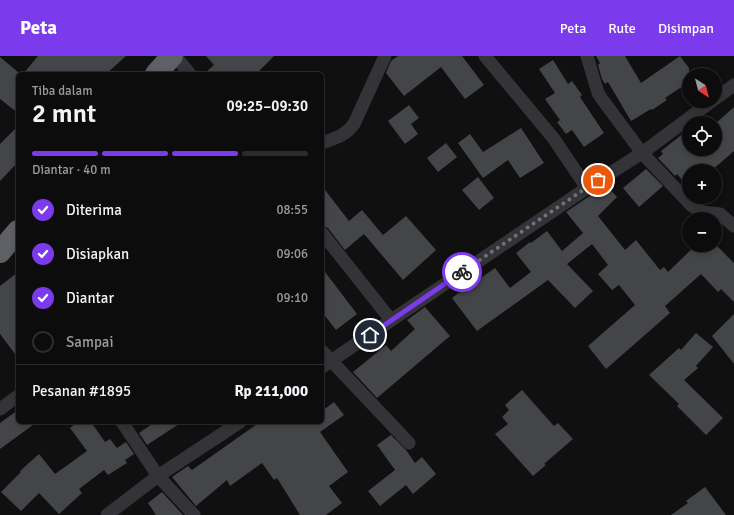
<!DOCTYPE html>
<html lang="id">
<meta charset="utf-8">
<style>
:root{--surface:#0c0c0d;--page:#1a1a1b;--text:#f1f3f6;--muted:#9a9b9d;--line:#2c2c2e;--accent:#7c3aed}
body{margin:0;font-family:Signika,sans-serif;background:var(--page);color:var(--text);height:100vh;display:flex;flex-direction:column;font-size:15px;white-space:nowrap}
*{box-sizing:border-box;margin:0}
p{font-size:13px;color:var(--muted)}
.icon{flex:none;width:22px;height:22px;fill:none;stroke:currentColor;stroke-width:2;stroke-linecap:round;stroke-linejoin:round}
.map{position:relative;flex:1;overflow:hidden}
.sheet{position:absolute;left:16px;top:16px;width:308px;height:352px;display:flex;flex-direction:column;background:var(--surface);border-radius:6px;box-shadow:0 2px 6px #0003,0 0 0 1px var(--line)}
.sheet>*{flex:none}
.needle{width:26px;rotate:144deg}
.controls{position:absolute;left:682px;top:12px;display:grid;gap:8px}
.controls a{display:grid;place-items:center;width:40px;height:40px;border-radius:50%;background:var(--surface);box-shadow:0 2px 6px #0003,0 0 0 1px var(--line);font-size:20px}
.pin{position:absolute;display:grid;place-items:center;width:34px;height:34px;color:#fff;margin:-17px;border:2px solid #fff;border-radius:50%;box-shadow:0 1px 4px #0007}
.courier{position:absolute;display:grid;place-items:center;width:40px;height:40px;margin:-20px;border:3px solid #7c3aed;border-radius:50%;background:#fff;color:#222;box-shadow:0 1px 5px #0007}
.headline em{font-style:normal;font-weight:600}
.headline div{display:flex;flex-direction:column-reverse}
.headline{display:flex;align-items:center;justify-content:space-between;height:68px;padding:0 16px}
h1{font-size:26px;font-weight:600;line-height:30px}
.bar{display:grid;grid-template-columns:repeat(4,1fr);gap:6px 4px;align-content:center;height:48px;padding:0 16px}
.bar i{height:5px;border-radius:3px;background:var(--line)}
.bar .on{background:var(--accent)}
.bar p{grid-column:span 4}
.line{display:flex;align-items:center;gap:10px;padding:0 16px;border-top:1px solid var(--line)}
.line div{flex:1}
ol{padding:0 16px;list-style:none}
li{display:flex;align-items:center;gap:12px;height:44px}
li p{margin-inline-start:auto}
li .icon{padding:4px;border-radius:50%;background:var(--accent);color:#fff;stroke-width:4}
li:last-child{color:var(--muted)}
li i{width:22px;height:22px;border:2px solid var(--line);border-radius:50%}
header{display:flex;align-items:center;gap:24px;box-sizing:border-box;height:56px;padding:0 20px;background:var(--accent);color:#fff}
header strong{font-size:19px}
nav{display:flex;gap:22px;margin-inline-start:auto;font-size:14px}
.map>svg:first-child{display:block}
.building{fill:#444549}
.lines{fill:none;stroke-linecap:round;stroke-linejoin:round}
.street{stroke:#343438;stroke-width:13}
.highway{stroke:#5e6066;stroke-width:22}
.done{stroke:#707279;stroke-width:4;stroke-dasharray:0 7.2}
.route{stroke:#7c3aed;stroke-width:5}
</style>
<header>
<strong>Peta</strong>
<nav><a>Peta</a><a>Rute</a><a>Disimpan</a></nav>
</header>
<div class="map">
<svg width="734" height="459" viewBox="0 0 734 459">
<rect width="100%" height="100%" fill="#101011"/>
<path class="building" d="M 38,0 L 126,0 L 106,18 L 23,18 Z
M 206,0 L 274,0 L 256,18 L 204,18 L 214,9 Z
M 398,0 L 462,0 L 484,29 L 465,43 L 441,11 L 404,40 L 386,17 L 391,5 Z
M 596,0 L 625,0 L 641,27 L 680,0 L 689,12 L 689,26 L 665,42 L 667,44 L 652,54 L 651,53 L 631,65 L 608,26 L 605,28 L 602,23 L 598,9 L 600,7 Z
M 0,1 L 18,16 L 18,57 L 0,43 Z
M 553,4 L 568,28 L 572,25 L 582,39 L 580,41 L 604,77 L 584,91 L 572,74 L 566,78 L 557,66 L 560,64 L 545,43 L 555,37 L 539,13 Z
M 409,49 L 419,62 L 411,68 L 418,78 L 405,88 L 388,65 Z
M 734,51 L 734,95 L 711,115 L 689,115 L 689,132 L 677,118 L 675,120 L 658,102 L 663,98 L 661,95 L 689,73 L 689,93 L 715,93 L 715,68 Z
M 18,70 L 18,106 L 0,125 L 0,88 Z
M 521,72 L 544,107 L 520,122 L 508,104 L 483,122 L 458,87 L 470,78 L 483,96 Z
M 446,87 L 457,101 L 438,116 L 427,102 Z
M 646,113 L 663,130 L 639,151 L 623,132 Z
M 478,121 L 494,142 L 479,154 L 462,134 Z
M 606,129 L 617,141 L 598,160 L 625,194 L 636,184 L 660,214 L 664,211 L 668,216 L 696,189 L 716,189 L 734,207 L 734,246 L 721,233 L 718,236 L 701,218 L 665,250 L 670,257 L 606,313 L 588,290 L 635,249 L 619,229 L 612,234 L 598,218 L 608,209 L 592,188 L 567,208 L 593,235 L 575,252 L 548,224 L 477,275 L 452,242 L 474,225 L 475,226 L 495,212 L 510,232 L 531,216 L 516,197 L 530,186 L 531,187 L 547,175 L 562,195 L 583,177 L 566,156 Z
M 322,130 L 349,165 L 362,154 L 383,179 L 406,160 L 436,194 L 403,224 L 364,178 L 345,194 L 328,172 L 322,169 Z
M 322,212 L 357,258 L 336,274 L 322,256 Z
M 18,216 L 18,302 L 0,278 L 0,230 Z
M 425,251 L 450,280 L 377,342 L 353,316 L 386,289 L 391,295 L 415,273 L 407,264 Z
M 734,258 L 734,308 L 712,280 Z
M 696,277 L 713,291 L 696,310 L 698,312 L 684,324 L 723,362 L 706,379 L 677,350 L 679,348 L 649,319 L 679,292 L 681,294 Z
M 522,334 L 554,370 L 558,367 L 573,383 L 544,408 L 546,409 L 533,420 L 495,378 L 508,368 L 502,361 L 509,354 L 505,349 Z
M 334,346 L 344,359 L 320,376 L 348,416 L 329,430 L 342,447 L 326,459 L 300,459 L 277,422 L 274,424 L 262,407 L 230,430 L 227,424 L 196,450 L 172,421 L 188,410 L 192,414 L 260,366 L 322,366 L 322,355 Z
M 18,354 L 18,366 L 37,366 L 0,393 L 0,367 Z
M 77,366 L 91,366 L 105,386 L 110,383 L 117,392 L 126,386 L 134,398 L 125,404 L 127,407 L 108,419 L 104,414 L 79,433 L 82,437 L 59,458 L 39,437 L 21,455 L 1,436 L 21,416 L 20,415 L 39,398 L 55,418 L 87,395 L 70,372 Z
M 155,366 L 182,366 L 147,389 L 139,377 Z
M 391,379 L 406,394 L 415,407 L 422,401 L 436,418 L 413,438 L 406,429 L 380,450 L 368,435 L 395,414 L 377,389 Z
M 705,431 L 726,459 L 671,459 L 688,447 L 686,445 Z
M 162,436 L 183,459 L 156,459 L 148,447 Z"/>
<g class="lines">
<path class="street" d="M 175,0 L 190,18
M 485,0 L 554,83 L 587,132
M 587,0 L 598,37 L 602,43 L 642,97 L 692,150 L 702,156 L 720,158 L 734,170
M 715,43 L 734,29
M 322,87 C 336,82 345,80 354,68 L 385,0
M 322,177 L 391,264
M 322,295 L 409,387
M 322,311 L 587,132 L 642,97 L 712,45
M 0,353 L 18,340
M 122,366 L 158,420 L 194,459
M 107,459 L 158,420 L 240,366"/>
<path class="highway" d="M 156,18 L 172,0
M 0,196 L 18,175"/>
</g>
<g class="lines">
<path class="done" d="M 462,216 L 598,124"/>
<path class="route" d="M 370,279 L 462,216"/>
</g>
</svg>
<div class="controls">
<a><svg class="needle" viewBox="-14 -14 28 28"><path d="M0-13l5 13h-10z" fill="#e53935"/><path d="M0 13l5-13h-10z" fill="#9a9b9d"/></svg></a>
<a><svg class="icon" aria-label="locate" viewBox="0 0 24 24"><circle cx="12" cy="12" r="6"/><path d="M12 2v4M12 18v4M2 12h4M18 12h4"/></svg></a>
<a>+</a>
<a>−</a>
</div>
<div class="pin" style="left:598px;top:124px;background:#ea580c"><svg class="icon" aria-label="bag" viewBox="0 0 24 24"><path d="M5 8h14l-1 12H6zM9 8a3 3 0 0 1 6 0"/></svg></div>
<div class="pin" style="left:370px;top:279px;background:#1f2937"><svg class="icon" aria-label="home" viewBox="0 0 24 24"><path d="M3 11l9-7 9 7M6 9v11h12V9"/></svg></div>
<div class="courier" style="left:462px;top:216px"><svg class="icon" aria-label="bike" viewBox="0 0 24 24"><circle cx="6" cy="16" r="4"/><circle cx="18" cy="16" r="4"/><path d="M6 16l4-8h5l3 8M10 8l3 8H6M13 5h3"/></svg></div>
<section class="sheet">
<div class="headline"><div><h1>2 mnt</h1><p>Tiba dalam</p></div><em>09:25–09:30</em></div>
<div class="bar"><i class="on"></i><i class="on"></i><i class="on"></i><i></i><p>Diantar · 40 m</p></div>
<ol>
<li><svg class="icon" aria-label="check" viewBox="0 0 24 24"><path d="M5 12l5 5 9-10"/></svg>Diterima<p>08:55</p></li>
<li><svg class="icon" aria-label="check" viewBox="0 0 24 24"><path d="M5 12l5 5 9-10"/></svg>Disiapkan<p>09:06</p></li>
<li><svg class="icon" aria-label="check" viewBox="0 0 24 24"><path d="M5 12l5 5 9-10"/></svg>Diantar<p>09:10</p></li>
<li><i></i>Sampai</li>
</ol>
<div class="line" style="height:52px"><div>Pesanan #1895</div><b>Rp 211,000</b></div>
</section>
</div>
